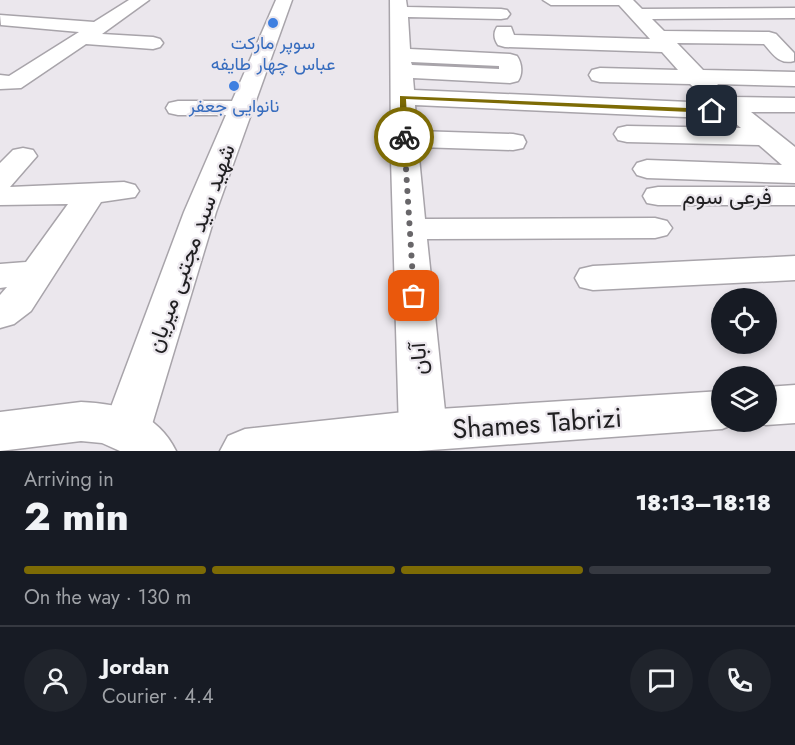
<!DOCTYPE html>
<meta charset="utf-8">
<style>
:root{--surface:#171b24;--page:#20242c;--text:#f1f3f6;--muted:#9ea1a6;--line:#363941;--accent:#7d6b05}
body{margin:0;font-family:Jost,Vazirmatn,sans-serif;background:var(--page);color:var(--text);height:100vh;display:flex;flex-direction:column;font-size:22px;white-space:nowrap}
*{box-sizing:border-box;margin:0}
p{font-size:20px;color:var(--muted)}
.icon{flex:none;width:33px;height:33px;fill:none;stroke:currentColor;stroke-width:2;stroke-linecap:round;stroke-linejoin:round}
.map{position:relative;height:451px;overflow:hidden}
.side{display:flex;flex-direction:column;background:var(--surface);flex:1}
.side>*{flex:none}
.fabs{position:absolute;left:711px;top:288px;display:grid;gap:12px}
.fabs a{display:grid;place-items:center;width:66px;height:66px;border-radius:50%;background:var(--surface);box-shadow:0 3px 9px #0003;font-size:30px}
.pin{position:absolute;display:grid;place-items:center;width:51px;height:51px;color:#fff;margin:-26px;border-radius:12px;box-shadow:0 3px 9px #0006}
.courier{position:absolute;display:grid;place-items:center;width:60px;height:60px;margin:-30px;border:4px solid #7d6b05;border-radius:50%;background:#fff;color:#222;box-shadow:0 2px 8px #0007}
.summary em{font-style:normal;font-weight:800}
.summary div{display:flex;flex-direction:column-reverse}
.summary{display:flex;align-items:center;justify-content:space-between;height:102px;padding:0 24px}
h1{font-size:39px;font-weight:800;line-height:45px}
.bar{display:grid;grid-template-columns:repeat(4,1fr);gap:9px 6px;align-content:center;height:72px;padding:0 24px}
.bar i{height:8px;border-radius:4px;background:var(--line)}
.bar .active{background:var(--accent)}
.bar p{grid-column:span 4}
.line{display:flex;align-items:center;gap:15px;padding:0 24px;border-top:2px solid var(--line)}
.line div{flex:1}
.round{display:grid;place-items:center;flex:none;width:63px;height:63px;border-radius:32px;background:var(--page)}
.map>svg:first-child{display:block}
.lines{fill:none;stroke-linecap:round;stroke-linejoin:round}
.minor-casing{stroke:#a8a4aa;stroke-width:3}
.major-casing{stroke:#a8a4aa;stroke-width:3}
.minor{fill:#fff;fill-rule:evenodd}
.major{fill:#fff;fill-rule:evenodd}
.route{fill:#7d6b05}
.done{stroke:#686669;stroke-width:6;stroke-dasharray:0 10.8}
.shop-dot{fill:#3f7fe0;stroke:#ebe7ed;stroke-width:2}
.labels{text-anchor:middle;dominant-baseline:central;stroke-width:4.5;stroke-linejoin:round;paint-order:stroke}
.far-shop-label{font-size:18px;fill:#366cbe;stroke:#ebe7ed}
.street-label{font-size:22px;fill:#212022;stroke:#ebe7ed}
.near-street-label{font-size:27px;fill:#212022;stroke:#ebe7ed}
</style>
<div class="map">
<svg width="795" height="451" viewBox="0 0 795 451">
<rect width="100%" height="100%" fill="#ebe7ed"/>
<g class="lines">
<g class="minor-casing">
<path id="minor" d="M 129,0 L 149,0 L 102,34 L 153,37 L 160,39 L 163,43 L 160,47 L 153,49 L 86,44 L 21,88 L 0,89 L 0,75 L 9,76 L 79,32 L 1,25 L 0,15 L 94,22 Z
M 276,0 L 292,0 L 216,212 L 150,431 L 143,445 L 127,451 L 109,445 L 102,431 L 184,212 L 226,115 L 178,115 L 169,113 L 166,108 L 169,103 L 178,101 L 232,101 Z
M 390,0 L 406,0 L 407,7 L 501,9 L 507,10 L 510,14 L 507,18 L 501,19 L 408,17 L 410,49 L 510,54 L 517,56 C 522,63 523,74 518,81 L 510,83 L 413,78 L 414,90 L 712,103 L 690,84 L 600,82 L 592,80 L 589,75 L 592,70 L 600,68 L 678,70 L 662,52 L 505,47 L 498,45 C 494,39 493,33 497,27 L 511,27 L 514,35 L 650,39 L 619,5 L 551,5 L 543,0 L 633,0 L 642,9 L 795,8 L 795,18 L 652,19 L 664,31 L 769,32 L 776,34 L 794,53 L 794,61 C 779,65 773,54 764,44 L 677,43 L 703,70 L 795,72 L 795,86 L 717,84 L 733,97 L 795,98 L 795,112 L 751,112 L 795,147 L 795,183 L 647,178 L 637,175 L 633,169 L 637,163 L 647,160 L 782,165 L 759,145 L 627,142 L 618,140 L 614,134 L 618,128 L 627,126 L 741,128 L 730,119 L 415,105 L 417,131 L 513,134 L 523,136 L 526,142 L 523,148 L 513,150 L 418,147 L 425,219 L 655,218 L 667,221 L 672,228 L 667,235 L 655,238 L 427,239 L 447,430 L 440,444 L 423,450 L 406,444 L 399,430 L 391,159 ZM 411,62 L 499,66 L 499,69 L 412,65 Z
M 23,148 L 33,150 L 37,156 L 10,187 L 124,182 L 135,185 L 139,191 L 135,197 L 101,202 L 31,311 L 14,324 L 0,328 L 0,295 L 7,287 L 0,288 L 0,264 L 26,262 L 68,204 L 0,205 L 0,163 L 13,150 Z
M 658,187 L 795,187 L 795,205 L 658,205 L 647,203 L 643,196 L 647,189 Z
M 795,256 L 795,280 L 593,290 L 580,287 L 575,278 L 580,269 L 593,266 Z"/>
</g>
<g class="major-casing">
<path id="major" d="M 795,385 L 795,423 L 766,425 L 756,422 L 766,422 L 766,387 Z
M 722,391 L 722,422 L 739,422 L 722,429 L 418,451 L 220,451 L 228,436 L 245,429 L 423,410 Z
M 81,402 C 121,404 157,412 176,451 L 120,451 L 102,443 L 81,441 L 0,451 L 0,412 Z"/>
</g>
<use href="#minor" class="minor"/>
<use href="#major" class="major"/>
</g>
<path class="route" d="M 400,96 L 712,109 L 716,111 L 712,113 L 406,99 L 408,137 L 404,139 L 400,137 Z"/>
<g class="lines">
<path class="done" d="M 404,137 L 414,296"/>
</g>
<g class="shop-dot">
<circle cx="273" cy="23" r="6"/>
<circle cx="234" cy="86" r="6"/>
</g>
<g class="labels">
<g class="far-shop-label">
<text x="273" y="43">سوپر مارکت<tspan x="273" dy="21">عباس چهار طایفه</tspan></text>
<text x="234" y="106">نانوایی جعفر</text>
</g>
<g class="street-label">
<text x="727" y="196">فرعی سوم</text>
<text transform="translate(190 248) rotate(-70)">شهید سید مجتبی میریان</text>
<text transform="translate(418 359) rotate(-94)">آبان</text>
</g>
<g class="near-street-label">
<text transform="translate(537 423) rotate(-4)">Shames Tabrizi</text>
</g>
</g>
</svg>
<div class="fabs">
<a><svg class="icon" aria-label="locate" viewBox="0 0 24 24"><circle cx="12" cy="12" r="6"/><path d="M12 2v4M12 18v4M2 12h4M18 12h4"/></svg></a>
<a><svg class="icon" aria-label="layers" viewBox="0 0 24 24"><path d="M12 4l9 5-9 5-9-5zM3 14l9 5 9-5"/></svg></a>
</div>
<div class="pin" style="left:414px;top:296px;background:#ea580c"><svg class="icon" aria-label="bag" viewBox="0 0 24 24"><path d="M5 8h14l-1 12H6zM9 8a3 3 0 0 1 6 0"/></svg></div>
<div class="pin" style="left:712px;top:111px;background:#1f2937"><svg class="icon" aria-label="home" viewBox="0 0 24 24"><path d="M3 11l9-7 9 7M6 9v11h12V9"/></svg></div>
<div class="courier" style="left:404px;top:137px"><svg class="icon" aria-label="bike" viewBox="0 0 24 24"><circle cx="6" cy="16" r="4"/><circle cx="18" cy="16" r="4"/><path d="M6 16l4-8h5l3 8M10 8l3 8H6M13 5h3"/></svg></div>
</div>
<section class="side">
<div class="summary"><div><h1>2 min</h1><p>Arriving in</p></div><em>18:13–18:18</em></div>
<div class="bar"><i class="active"></i><i class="active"></i><i class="active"></i><i></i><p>On the way · 130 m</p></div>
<div class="line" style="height:108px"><a class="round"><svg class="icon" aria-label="person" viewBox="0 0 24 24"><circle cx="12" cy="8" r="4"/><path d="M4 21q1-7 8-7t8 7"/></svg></a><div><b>Jordan</b><p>Courier · 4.4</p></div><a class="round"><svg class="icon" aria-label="chat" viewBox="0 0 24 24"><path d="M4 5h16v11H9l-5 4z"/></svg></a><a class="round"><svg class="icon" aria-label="phone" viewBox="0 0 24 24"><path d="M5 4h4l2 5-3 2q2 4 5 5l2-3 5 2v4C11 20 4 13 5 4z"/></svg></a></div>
</section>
